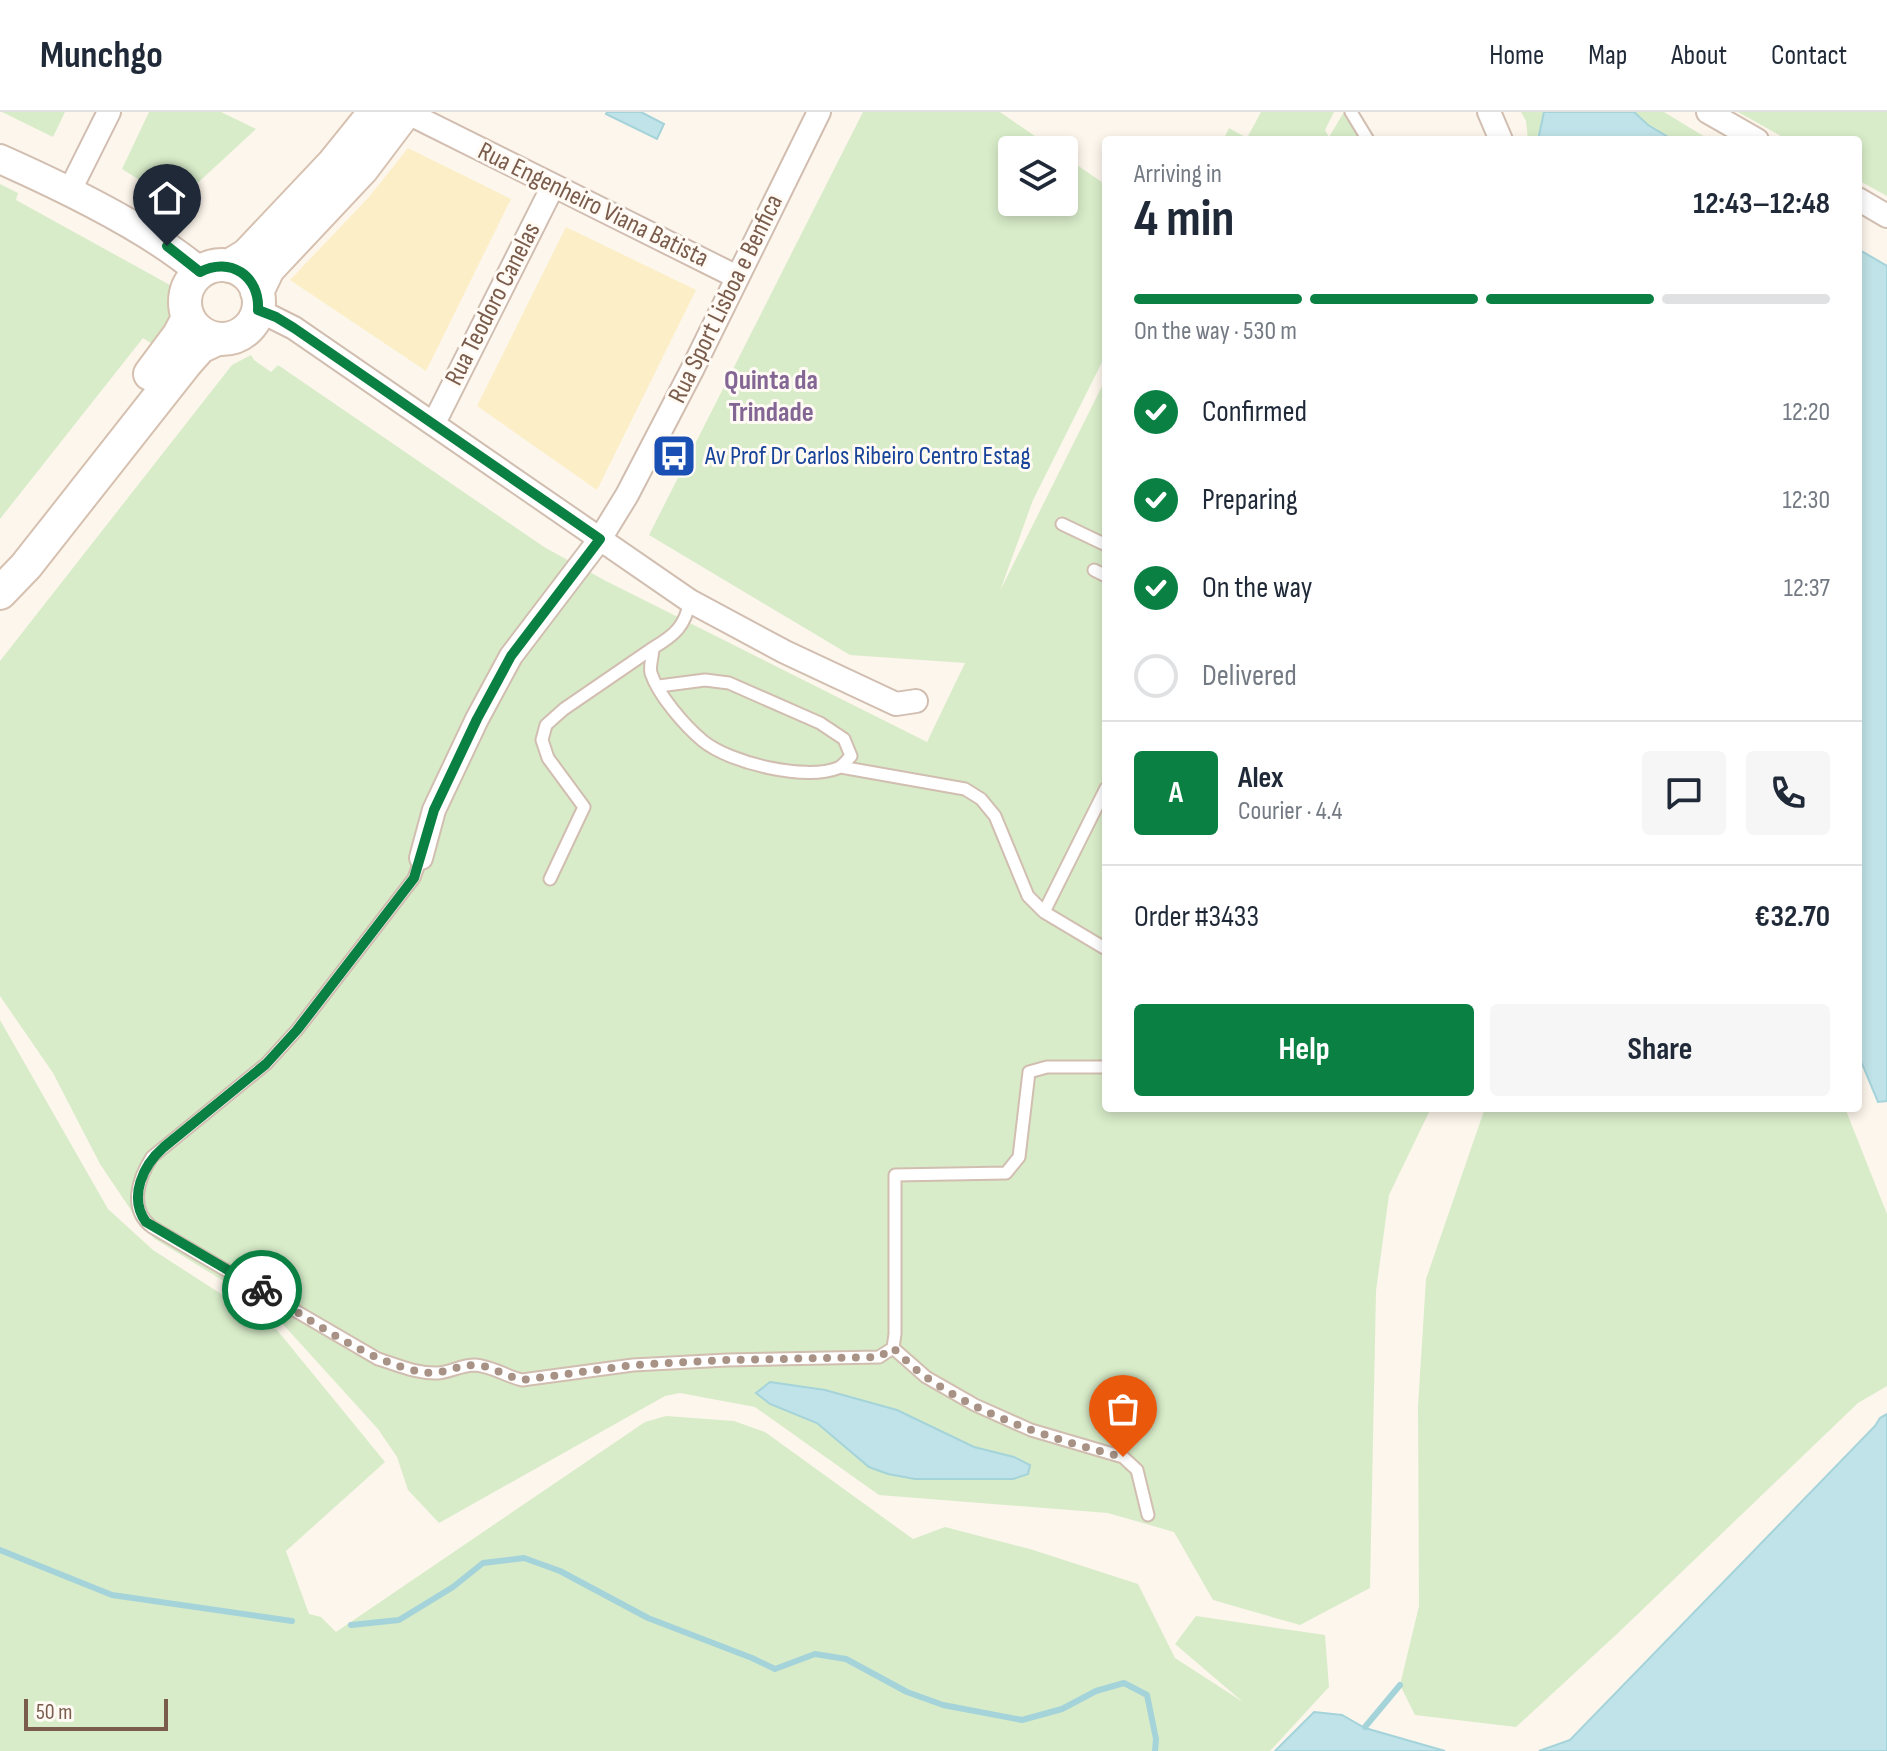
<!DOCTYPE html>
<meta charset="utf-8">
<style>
:root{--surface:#fff;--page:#f6f6f7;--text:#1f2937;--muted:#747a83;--line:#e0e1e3;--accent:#0b8043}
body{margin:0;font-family:"Sofia Sans Condensed",sans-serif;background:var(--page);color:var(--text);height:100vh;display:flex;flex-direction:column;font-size:30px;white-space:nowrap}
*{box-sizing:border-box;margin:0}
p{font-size:26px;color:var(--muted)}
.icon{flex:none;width:44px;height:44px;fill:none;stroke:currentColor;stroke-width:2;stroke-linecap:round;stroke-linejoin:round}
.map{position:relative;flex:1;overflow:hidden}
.panel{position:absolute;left:1102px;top:24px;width:760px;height:976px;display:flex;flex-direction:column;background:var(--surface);border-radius:8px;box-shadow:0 4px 12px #0003}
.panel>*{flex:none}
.tools{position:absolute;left:998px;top:24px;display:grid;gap:16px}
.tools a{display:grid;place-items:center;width:80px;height:80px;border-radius:8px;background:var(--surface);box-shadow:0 4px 12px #0003;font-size:40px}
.scale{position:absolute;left:24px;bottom:20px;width:144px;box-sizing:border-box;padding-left:8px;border:4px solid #7a5c4d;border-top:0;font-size:22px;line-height:28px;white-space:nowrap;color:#7a5c4d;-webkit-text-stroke:6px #fffaf3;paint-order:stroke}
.pin{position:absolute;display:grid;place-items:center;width:68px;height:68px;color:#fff;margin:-82px -34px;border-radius:50% 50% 50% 0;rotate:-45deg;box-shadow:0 0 8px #0007}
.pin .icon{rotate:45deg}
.courier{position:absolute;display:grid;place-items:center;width:80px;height:80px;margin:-40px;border:6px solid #0b8043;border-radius:50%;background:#fff;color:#222;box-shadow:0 2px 10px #0007}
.headline em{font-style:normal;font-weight:700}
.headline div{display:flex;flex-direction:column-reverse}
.headline{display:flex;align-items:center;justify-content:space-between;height:136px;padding:0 32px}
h1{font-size:52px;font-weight:700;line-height:60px}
.bar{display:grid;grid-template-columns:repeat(4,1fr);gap:12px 8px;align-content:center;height:96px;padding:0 32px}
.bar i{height:10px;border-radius:6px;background:var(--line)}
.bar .selected{background:var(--accent)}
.bar p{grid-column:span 4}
.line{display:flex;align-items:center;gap:20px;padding:0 32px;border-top:2px solid var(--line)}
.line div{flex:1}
.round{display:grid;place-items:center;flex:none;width:84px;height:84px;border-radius:8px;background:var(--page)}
ol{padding:0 32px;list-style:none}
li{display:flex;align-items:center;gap:24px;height:88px}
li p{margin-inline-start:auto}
li .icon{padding:8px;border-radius:50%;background:var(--accent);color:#fff;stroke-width:4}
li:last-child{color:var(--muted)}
li i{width:44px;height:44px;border:4px solid var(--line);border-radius:50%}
.button{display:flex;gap:16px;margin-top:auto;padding:16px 32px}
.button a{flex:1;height:92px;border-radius:8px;background:var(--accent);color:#fff;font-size:32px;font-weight:700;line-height:92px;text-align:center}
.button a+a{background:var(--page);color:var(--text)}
header{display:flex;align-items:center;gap:48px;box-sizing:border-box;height:112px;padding:0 40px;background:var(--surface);border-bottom:2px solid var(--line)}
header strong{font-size:38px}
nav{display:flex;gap:44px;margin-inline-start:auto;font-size:28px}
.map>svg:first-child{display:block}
.green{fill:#d8ecc9}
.sand{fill:#fcefc7}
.water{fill:#bfe3e8;stroke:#a5d3da;stroke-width:2}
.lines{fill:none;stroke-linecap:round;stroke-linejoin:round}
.stream{stroke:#a5d3da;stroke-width:6}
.service-casing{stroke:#d1beb0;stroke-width:15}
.minor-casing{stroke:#d1beb0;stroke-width:26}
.tertiary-casing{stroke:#d1beb0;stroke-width:32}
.secondary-casing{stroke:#d6c0b0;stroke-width:36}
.service{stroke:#fff;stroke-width:11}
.minor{stroke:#fff;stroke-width:22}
.tertiary{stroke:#fff;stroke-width:28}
.secondary{stroke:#fff;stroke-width:32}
.done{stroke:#a89285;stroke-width:8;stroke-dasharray:0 14.4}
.route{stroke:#0b8043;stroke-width:10}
.labels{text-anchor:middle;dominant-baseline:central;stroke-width:6;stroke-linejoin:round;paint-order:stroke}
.street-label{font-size:26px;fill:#7a5c4d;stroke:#fffaf3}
.transit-label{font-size:26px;fill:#164399;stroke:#fffaf3;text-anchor:start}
.neighbourhood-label{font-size:28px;font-weight:bold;fill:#846695;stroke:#fffaf3}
</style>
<header>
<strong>Munchgo</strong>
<nav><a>Home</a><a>Map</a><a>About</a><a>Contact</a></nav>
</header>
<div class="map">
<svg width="1887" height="1639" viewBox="0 0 1887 1639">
<rect width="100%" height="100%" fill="#fdf6ec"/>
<path class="green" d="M 2,0 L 65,0 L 53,25 Z
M 149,0 L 221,0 L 256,17 L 176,91 L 122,57 Z
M 863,0 L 1000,0 L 1055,38 L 1012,38 L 1012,90 L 1064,90 L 1064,44 L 1106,73 L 1106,242 L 1033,388 L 1000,479 L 1106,266 L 1106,996 L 1431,996 L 1389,1083 L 1376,1179 L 1370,1476 L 1300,1513 L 1213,1488 L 1174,1420 L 1108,1401 L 879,1383 L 755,1295 L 680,1281 L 665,1284 L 439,1411 L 408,1378 L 397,1345 L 378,1317 L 280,1209 L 248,1184 L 155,1127 L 141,1113 L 100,1052 L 53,961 L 0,884 L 0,549 L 232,253 L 251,243 L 254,248 L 271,260 L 278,253 L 544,435 L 606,469 L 927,630 L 965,551 L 850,543 L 649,423 Z
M 1261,0 L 1334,0 L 1325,18 L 1329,25 L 1344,0 L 1351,0 L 1369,28 L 1223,28 L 1229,16 L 1247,26 Z
M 1521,0 L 1664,0 L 1710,28 L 1528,28 L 1526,9 Z
M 1738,0 L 1887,0 L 1887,84 L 1858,68 L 1858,28 L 1788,28 Z
M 0,72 L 18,81 L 16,88 L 170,173 L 170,208 L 154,233 L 143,226 L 0,407 Z
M 0,908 L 108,1097 L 153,1138 L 277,1218 L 385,1350 L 286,1439 L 309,1502 L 321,1505 L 336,1520 L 645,1310 L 666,1304 L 734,1309 L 765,1320 L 913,1427 L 945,1415 L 1030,1437 L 1138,1472 L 1175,1546 L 1243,1590 L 1175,1532 L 1196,1504 L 1325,1523 L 1329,1575 L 1270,1639 L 0,1639 Z
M 1485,996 L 1845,996 L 1887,1102 L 1887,1274 L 1858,1291 L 1618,1521 L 1516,1615 L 1415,1603 L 1400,1573 L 1419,1494 L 1418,1294 L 1426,1167 Z"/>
<path class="sand" d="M 408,36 L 511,87 L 426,259 L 290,168 L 369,85 Z
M 566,115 L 696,178 L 597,378 L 477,294 Z"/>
<path class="water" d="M 607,0 L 641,0 L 664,12 L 657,27 L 606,2 Z
M 1544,0 L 1634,0 L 1648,13 L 1673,28 L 1538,28 Z
M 1858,137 L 1887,154 L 1887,989 L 1878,990 L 1858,942 Z
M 770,1270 L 825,1278 L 897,1298 L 974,1335 L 1014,1345 L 1030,1353 L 1028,1362 L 1013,1367 L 915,1367 L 888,1362 L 869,1355 L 817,1311 L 770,1292 L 756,1281 Z
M 1887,1302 L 1887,1639 L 1539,1639 L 1570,1628 L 1875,1314 L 1880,1306 Z
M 1314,1600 L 1342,1603 L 1365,1616 L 1445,1639 L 1275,1639 Z"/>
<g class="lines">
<path class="stream" d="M 0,1438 L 112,1483 L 292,1509
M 351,1513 L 399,1508 L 453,1475 L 483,1451 L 524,1446 L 560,1459 L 648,1506 L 752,1546 L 775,1557 L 815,1542 L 846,1547 L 907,1580 L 943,1593 L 1022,1608 L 1062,1597 L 1096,1579 L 1124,1571 L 1147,1583 L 1156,1627 L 1155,1639
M 1365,1615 L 1400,1573"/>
<g class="service-casing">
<path id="service" d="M 1351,0 L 1368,28
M 1062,412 L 1106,433
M 1094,458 L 1106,464
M 659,574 L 705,568 L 729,571 L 820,611 L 844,627 L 851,644 C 847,648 843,654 838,656 C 805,669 730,651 703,629 C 685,614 658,583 651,561 C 649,554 653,544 653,536 C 675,523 685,514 690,489
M 841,655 L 965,677 L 981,687 L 995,704 L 1028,784 L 1044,800 L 1106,837
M 421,746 L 414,766 L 297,918 L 266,952 L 152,1045 C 138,1067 128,1097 152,1115 L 378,1247 C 398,1253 417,1262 438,1261 C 451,1260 461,1253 475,1253 C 492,1254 505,1264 522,1268 L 633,1253 L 727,1248 L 879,1245 L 893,1236 L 895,1222 L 895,1063 L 1006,1061 L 1019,1045 L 1029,960 L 1047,955 L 1106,955
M 550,767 L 584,695 L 548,646 L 542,628 L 546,613 L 564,597 L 653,536
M 1044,800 L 1106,676
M 893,1236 L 926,1265 L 975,1293 L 1031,1318 L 1123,1345 L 1137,1358 L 1148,1403"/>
</g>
<g class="minor-casing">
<path id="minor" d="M 406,0 L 737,165
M 1489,0 L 1501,28
M 1708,0 L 1757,28
M 69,80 L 109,0
M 1858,87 L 1887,104
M 258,198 L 294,216 L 690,489 L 785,540 L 896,592 L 916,589
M 434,311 L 553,74
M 421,746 L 434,698 L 477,607 L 511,544 L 600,427 L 627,383 L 692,258 L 819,0"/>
</g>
<g class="tertiary-casing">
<path id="tertiary" d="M 0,47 C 63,75 149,116 200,160"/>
</g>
<g class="secondary-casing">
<path id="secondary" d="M185 190a37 37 0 1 1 74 0a37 37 0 1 1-74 0Z
M 229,154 L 247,143 L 333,52 L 375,0
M 257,180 L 268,157 L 362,57 L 405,0
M 150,262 L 179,223 L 188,206
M 0,481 L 26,454 L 185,252 L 200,235 L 217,227"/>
</g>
<use href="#service" class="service"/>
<use href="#minor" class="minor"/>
<use href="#tertiary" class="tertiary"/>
<use href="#secondary" class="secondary"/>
</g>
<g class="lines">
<path class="done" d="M 262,1178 C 310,1207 366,1249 421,1260 C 441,1264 456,1253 475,1253 C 492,1254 505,1264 522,1268 L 633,1253 L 727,1248 L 879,1245 L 893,1236 C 904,1246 914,1257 926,1265 C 984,1306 1055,1328 1123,1345"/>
<path class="route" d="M 167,134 L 200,160 C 230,144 260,164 258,198 L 276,205 L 294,216 L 600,427 L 511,544 L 477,607 L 434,698 L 414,766 L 297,918 L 266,952 L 164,1035 C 143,1053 128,1085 146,1110 L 262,1178"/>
</g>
<defs>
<g id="bus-square" transform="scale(2.3)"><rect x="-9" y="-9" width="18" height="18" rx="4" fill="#1a4fb4" stroke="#fffaf3"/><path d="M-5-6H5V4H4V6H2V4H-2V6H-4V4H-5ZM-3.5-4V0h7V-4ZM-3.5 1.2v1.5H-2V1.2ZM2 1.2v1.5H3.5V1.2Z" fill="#fff"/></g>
</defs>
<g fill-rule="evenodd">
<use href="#bus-square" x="674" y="344"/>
</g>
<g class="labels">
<g class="street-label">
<text transform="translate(593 93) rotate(26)">Rua Engenheiro Viana Batista</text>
<text transform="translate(726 187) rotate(-64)">Rua Sport Lisboa e Benfica</text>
<text transform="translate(493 192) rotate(-63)">Rua Teodoro Canelas</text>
</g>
<g class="transit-label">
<text x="705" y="344">Av Prof Dr Carlos Ribeiro Centro Estag</text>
</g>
<g class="neighbourhood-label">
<text x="771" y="268">Quinta da<tspan x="771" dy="32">Trindade</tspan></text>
</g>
</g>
</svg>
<div class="tools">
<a><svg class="icon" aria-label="layers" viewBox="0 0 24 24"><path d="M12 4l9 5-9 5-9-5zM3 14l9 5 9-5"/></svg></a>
</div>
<div class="scale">50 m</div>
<div class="pin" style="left:1123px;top:1345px;background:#ea580c"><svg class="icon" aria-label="bag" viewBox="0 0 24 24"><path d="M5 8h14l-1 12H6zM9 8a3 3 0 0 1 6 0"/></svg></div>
<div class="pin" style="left:167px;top:134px;background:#1f2937"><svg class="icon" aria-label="home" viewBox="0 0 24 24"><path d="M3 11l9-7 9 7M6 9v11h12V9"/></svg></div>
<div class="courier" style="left:262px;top:1178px"><svg class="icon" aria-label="bike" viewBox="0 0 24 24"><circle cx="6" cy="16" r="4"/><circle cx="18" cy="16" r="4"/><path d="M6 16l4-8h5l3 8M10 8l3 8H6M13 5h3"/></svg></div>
<section class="panel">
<div class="headline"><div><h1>4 min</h1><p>Arriving in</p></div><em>12:43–12:48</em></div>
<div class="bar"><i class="selected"></i><i class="selected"></i><i class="selected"></i><i></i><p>On the way · 530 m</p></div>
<ol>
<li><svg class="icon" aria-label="check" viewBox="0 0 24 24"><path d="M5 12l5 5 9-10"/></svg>Confirmed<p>12:20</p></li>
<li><svg class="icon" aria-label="check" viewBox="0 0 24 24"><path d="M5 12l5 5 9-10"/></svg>Preparing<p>12:30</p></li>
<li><svg class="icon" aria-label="check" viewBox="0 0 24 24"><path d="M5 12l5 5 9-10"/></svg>On the way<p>12:37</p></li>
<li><i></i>Delivered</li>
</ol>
<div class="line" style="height:144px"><b class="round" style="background:var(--accent);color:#fff">A</b><div><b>Alex</b><p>Courier · 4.4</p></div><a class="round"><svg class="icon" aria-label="chat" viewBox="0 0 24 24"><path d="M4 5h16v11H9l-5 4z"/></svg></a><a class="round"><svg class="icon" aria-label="phone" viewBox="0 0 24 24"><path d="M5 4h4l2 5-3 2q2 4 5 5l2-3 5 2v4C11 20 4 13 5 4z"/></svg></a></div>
<div class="line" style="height:104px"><div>Order #3433</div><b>€32.70</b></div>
<div class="button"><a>Help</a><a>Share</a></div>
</section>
</div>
